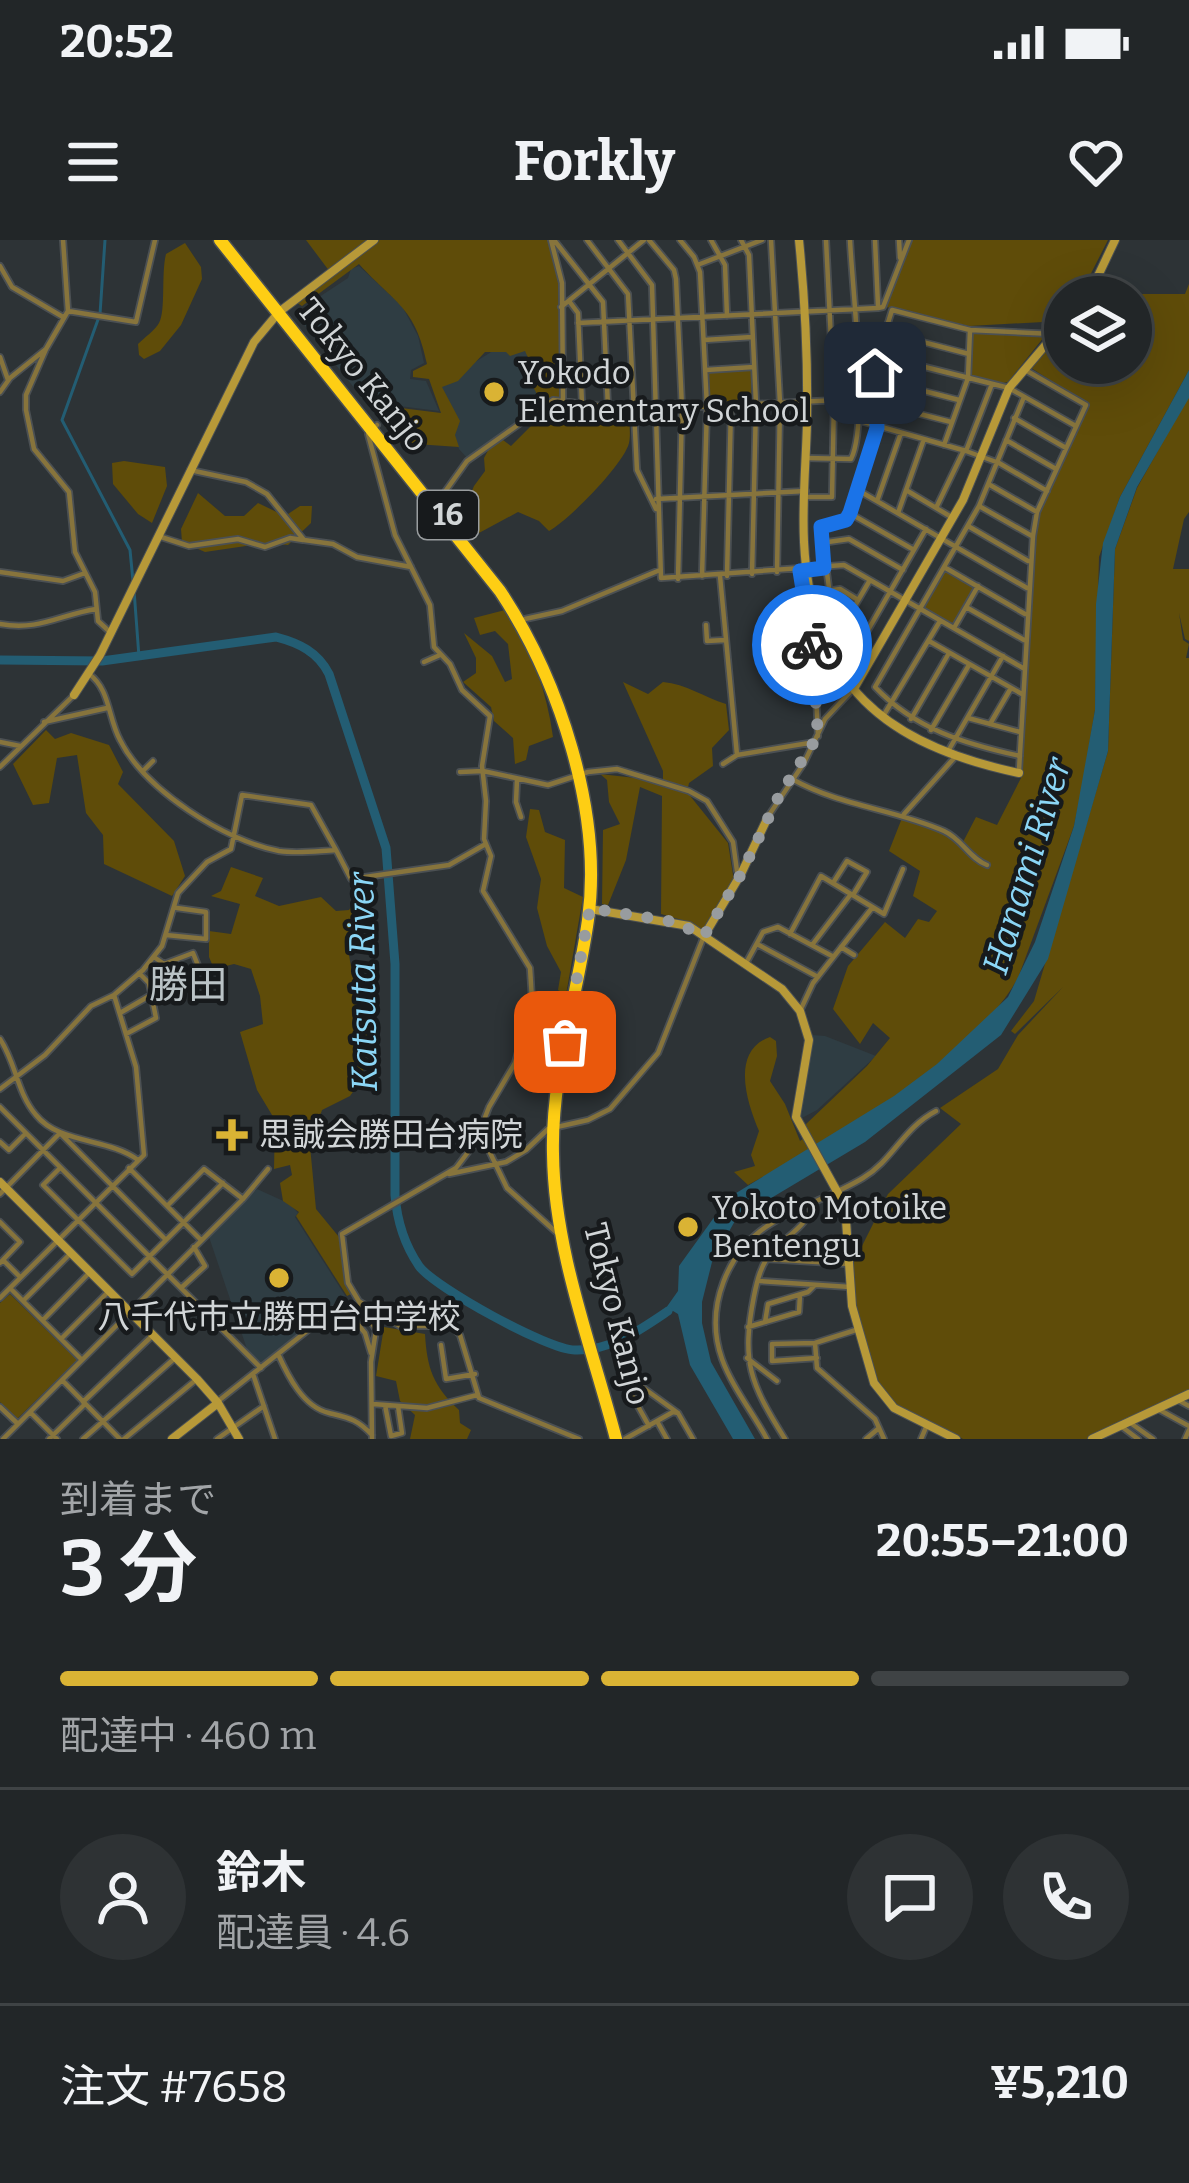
<!DOCTYPE html>
<html lang="ja">
<meta charset="utf-8">
<style>
:root{--surface:#222628;--page:#2e3234;--text:#f1f3f6;--muted:#a2a5a8;--line:#3f4345;--accent:#dab334}
body{margin:0;font-family:Bitter,"Noto Sans JP",serif;background:var(--page);color:var(--text);height:100vh;display:flex;flex-direction:column;font-size:45px;white-space:nowrap}
*{box-sizing:border-box;margin:0}
p{font-size:39px;color:var(--muted)}
.icon{flex:none;width:66px;height:66px;fill:none;stroke:currentColor;stroke-width:2;stroke-linecap:round;stroke-linejoin:round}
.map{position:relative;height:1199px;overflow:hidden}
.side{display:flex;flex-direction:column;background:var(--surface);flex:1}
.side>*{flex:none}
.buttons{position:absolute;left:1044px;top:36px;display:grid;gap:24px}
.buttons a{display:grid;place-items:center;width:108px;height:108px;border-radius:50%;background:var(--surface);box-shadow:0 12px 48px #0002,0 0 0 3px var(--line);font-size:60px}
.pin{position:absolute;display:grid;place-items:center;width:102px;height:102px;color:#fff;margin:-51px;border-radius:24px;box-shadow:0 6px 18px #0006}
.courier{position:absolute;display:grid;place-items:center;width:120px;height:120px;margin:-60px;border:9px solid #1a73e8;border-radius:50%;background:#fff;color:#222;box-shadow:0 3px 15px #0007}
.head em{font-style:normal;font-weight:700}
.head div{display:flex;flex-direction:column-reverse}
.head{display:flex;align-items:center;justify-content:space-between;height:204px;padding:0 60px}
h1{font-size:78px;font-weight:700;line-height:90px}
.bar{display:grid;grid-template-columns:repeat(4,1fr);gap:18px 12px;align-content:center;height:144px;padding:0 60px}
.bar i{height:15px;border-radius:9px;background:var(--line)}
.bar .active{background:var(--accent)}
.bar p{grid-column:span 4}
.line{display:flex;align-items:center;gap:30px;padding:0 60px;border-top:3px solid var(--line)}
.line div{flex:1}
.round{display:grid;place-items:center;flex:none;width:126px;height:126px;border-radius:63px;background:var(--page)}
.status{display:flex;justify-content:space-between;align-items:center;height:84px;padding:0 60px;background:var(--surface);direction:ltr}
.status svg{height:33px;fill:currentColor}
header{display:flex;justify-content:space-between;align-items:center;height:156px;padding:0 60px;background:var(--surface);font-size:54px;font-weight:700}
.map>svg:first-child{display:block}
.built{fill:#2f3d43}
.green{fill:#5f4c09}
.water{fill:#235d73}
.lines{fill:none;stroke-linecap:round;stroke-linejoin:round}
.stream{stroke:#235d73;stroke-width:3}
.river{stroke:#235d73;stroke-width:9}
.street-casing{stroke:#4b5053;stroke-width:8}
.secondary-casing{stroke:#4b5053;stroke-width:10}
.highway-casing{stroke:#4b5053;stroke-width:15}
.street{stroke:#87743c;stroke-width:4.5}
.secondary{stroke:#b79938;stroke-width:8}
.highway{stroke:#fece14;stroke-width:12}
.done{stroke:#989c9f;stroke-width:12;stroke-dasharray:0 21.6}
.route{stroke:#1a73e8;stroke-width:15}
.poi-dot{fill:#dab334;stroke:#171a1c;stroke-width:4.5}
.labels{text-anchor:middle;dominant-baseline:central;stroke-width:9;stroke-linejoin:round;paint-order:stroke}
.shield{fill:#171a1c;stroke:#999d9f;stroke-width:3}
.shield-label{font-size:30px;font-weight:bold;fill:#d1d5d7}
.poi-label{font-size:33px;fill:#d1d5d7;stroke:#171a1c;text-anchor:start}
.street-label{font-size:33px;fill:#d1d5d7;stroke:#171a1c}
.water-label{font-size:36px;font-style:italic;fill:#8bd6f6;stroke:#171a1c}
.quarter-label{font-size:39px;fill:#bac3c6;stroke:#171a1c}
</style>
<div class="status"><b>20:52</b><svg viewBox="0 0 49 12"><path d="M0 12V9h3v3zM5 12V6h3v6zM10 12V3h3v9zM15 12V0h3v12zM26 1h20v11H26zM47 4h2v5h-2z"/></svg></div>
<header><svg class="icon" aria-label="menu" viewBox="0 0 24 24"><path d="M4 6h16M4 12h16M4 18h16"/></svg>Forkly<svg class="icon" aria-label="heart" viewBox="0 0 24 24"><path d="M12 20l-8-8c-3-5 5-10 8-4 3-6 11-1 8 4z"/></svg></header>
<div class="map">
<svg width="1189" height="1199" viewBox="0 0 1189 1199">
<rect width="100%" height="100%" fill="#2d3336"/>
<path class="built" d="M 359,26 L 402,66 L 418,96 L 424,123 L 411,130 L 410,139 L 426,141 L 439,171 L 391,165 L 382,183 L 302,82 L 304,67 L 348,38 L 351,29 Z
M 522,93 L 553,157 L 467,218 L 459,209 L 436,146 Z
M 812,795 L 825,796 L 876,816 L 817,870 L 800,879 Z
M 257,949 L 290,964 L 298,973 L 295,977 L 346,1057 L 262,1123 L 248,1112 L 209,997 Z"/>
<path class="green" d="M 306,0 L 549,0 L 558,42 L 561,163 L 629,173 C 629,182 631,194 629,203 C 624,224 568,281 549,291 L 539,281 L 518,272 L 479,293 L 465,287 L 461,277 L 474,246 L 485,231 L 484,218 L 492,203 L 503,200 L 511,206 L 546,171 L 531,143 L 535,134 L 525,111 L 510,116 L 506,112 L 485,112 L 458,141 L 442,147 L 460,181 L 455,195 L 459,207 L 401,203 L 384,185 L 393,167 L 441,173 L 429,139 L 413,137 L 413,131 L 427,124 C 415,66 395,64 359,24 L 302,66 L 297,63 L 333,36 Z
M 911,0 L 1108,0 L 1079,57 L 1065,57 L 1062,81 L 969,86 L 886,67 Z
M 185,3 L 201,27 L 202,39 L 181,85 L 160,111 L 144,119 L 139,115 L 138,104 C 144,98 155,90 159,83 C 166,71 161,33 166,14 Z
M 1189,44 L 1189,130 L 1120,257 L 1099,317 L 1095,470 L 1083,542 L 1074,586 L 1018,738 C 974,818 828,902 748,945 L 734,932 L 755,926 L 751,915 L 759,891 C 747,863 730,811 770,797 L 776,801 L 777,816 L 770,841 L 785,864 L 800,901 L 810,894 L 805,885 L 867,826 L 890,798 L 873,783 L 860,804 L 833,769 L 848,726 L 885,682 L 905,698 L 918,679 L 929,682 L 937,671 L 913,656 L 920,631 L 889,611 L 902,578 L 939,588 L 963,602 L 976,577 L 997,585 L 1021,538 L 1031,323 L 1040,272 L 1089,165 L 1028,126 L 1065,88 L 1065,123 L 1131,123 L 1137,54 L 1185,54 Z
M 971,91 L 1042,93 L 1044,97 L 1008,142 L 1003,143 L 971,135 Z
M 752,129 L 751,162 L 709,162 L 707,132 Z
M 1189,155 L 1189,272 L 1184,279 L 1173,329 L 1189,329 L 1189,401 L 1185,399 L 1179,373 L 1183,400 L 1189,404 L 1186,418 L 1189,418 L 1189,1152 L 1087,1199 L 963,1199 L 902,1170 L 881,1150 L 856,1067 L 853,1024 L 888,954 L 961,884 L 940,868 L 998,829 L 1018,795 L 1063,747 L 1015,794 L 1011,791 L 1034,761 L 1108,511 L 1115,309 L 1137,248 Z
M 124,221 L 165,227 L 167,246 L 152,283 L 138,274 L 113,244 L 112,223 Z
M 198,253 L 225,276 L 244,276 L 258,263 L 285,276 L 300,266 L 312,266 L 311,283 L 288,305 L 266,303 L 205,312 L 182,302 L 181,289 Z
M 944,330 L 974,348 L 954,384 L 924,368 Z
M 505,370 C 531,408 547,451 553,497 L 529,506 L 526,520 L 515,524 L 513,498 L 494,481 L 491,467 L 463,442 L 476,433 L 476,418 L 464,393 L 492,416 L 505,442 L 512,439 L 508,404 L 495,391 L 480,395 L 474,378 Z
M 623,442 L 648,454 L 663,442 C 686,444 704,457 726,464 L 729,490 L 712,508 L 713,526 L 689,543 L 687,552 L 728,603 L 734,641 L 703,691 L 689,682 L 661,674 L 662,556 L 640,547 L 626,620 L 608,665 L 602,664 L 603,590 L 620,584 L 609,562 L 607,540 L 600,534 L 663,541 L 663,531 Z
M 46,490 L 55,499 L 71,493 L 109,505 L 123,532 L 118,544 L 174,601 L 185,636 L 172,656 L 104,624 L 103,595 L 86,573 L 77,515 L 57,518 L 49,563 L 33,565 L 13,524 Z
M 530,569 L 539,570 L 545,592 L 565,600 L 564,648 L 583,657 L 566,755 L 558,750 L 561,732 L 547,706 L 537,668 L 541,639 L 526,597 Z
M 231,627 L 263,638 L 255,656 L 279,666 L 321,657 L 336,671 L 349,670 L 355,660 L 358,691 L 349,715 L 356,755 L 369,781 L 362,839 L 350,856 L 322,870 L 310,906 L 316,969 L 339,997 L 351,1054 L 347,1056 L 296,976 L 299,972 L 283,961 L 280,943 L 292,935 L 290,925 L 274,929 L 275,880 L 257,850 L 240,792 L 263,784 L 260,756 L 251,729 L 234,724 L 214,729 L 209,717 L 209,691 L 231,694 L 240,664 L 211,656 L 221,651 Z
M 10,1054 L 77,1120 L 17,1179 L 0,1162 L 0,1063 Z
M 384,1087 L 425,1094 C 427,1128 433,1146 459,1170 L 460,1183 L 471,1190 L 467,1199 L 410,1199 L 415,1175 L 400,1161 L 396,1141 L 376,1136 Z"/>
<path class="water" d="M 1189,130 L 1189,158 L 1137,247 L 1115,309 L 1108,511 L 1048,719 L 1001,795 L 865,902 L 736,979 L 712,1022 L 702,1062 L 702,1083 L 711,1122 L 755,1199 L 733,1199 L 690,1125 L 678,1074 L 673,1071 L 661,1075 L 678,1051 L 679,1026 L 728,958 L 894,856 L 937,824 L 1008,757 L 1035,702 L 1074,586 L 1095,470 L 1096,364 L 1103,303 L 1120,257 Z"/>
<g class="lines">
<path class="stream" d="M 105,0 L 100,74 L 62,180 L 130,310 L 133,341
M 134,350 L 139,417"/>
<path class="river" d="M 0,420 L 102,421 L 276,397 C 299,403 318,412 329,434 L 386,608 L 395,724 L 395,955 C 397,981 404,1004 419,1026 C 434,1047 548,1110 575,1110 C 611,1111 640,1090 668,1071"/>
<g class="street-casing">
<path id="street" d="M 63,0 L 68,71 L 46,109 L 26,155 L 26,170 L 34,209 L 69,252 L 75,312 L 95,352 L 98,381 L 111,393
M 551,0 L 562,43 L 563,160
M 554,0 L 603,62 L 608,167
M 587,0 L 628,54 L 637,230 L 656,269
M 618,0 L 652,45 L 661,338 L 844,325 L 1023,428
M 649,0 L 674,30 L 676,39 L 682,168 L 678,339
M 680,0 L 694,17 L 700,32 L 707,167 L 702,336
M 711,0 L 725,25 L 727,76
M 741,0 L 749,15 L 756,164 L 752,334
M 771,0 L 780,163 L 777,332
M 875,0 L 878,66
M 899,0 L 900,18
M 700,24 L 762,0
M 0,26 L 12,47 L 63,77
M 569,61 L 578,73 L 582,164
M 561,67 L 644,0
M 68,71 L 136,82 L 155,0
M 578,83 L 878,68 L 883,67 L 909,0
M 970,90 L 1053,94
M 884,92 L 969,114
M 704,100 L 752,97
M 877,115 L 1009,148 L 1074,185
M 0,117 L 8,140
M 706,130 L 754,127
M 877,139 L 959,160
M 0,152 L 10,138 L 46,109
M 877,163 L 951,182
M 1014,178 L 1066,208
M 857,180 L 966,211 L 999,223 L 1047,251
M 1006,200 L 1056,229
M 966,211 L 992,144
M 806,218 L 851,219 C 869,184 852,46 850,0
M 190,230 L 246,242 L 267,254 L 304,300 L 333,304 L 357,317 L 411,327
M 990,245 L 1037,272
M 856,249 L 1027,348
M 906,250 L 953,278
M 807,257 L 832,257 L 834,160 L 826,0
M 656,259 L 806,251
M 877,261 L 901,193
M 979,266 L 1032,296
M 434,267 L 467,221 L 553,160 L 634,170 L 857,159
M 936,268 L 964,210
M 898,273 L 924,199
M 851,274 L 914,310
M 968,286 L 1028,321
M 926,289 L 852,418 L 833,378 L 821,288 L 846,280 L 850,273 L 877,187 L 875,125 L 892,70 L 970,90 L 968,138 L 944,205
M 158,296 L 189,306 L 238,299 L 265,307 L 290,298 L 303,300
M 821,303 L 849,299 L 903,330
M 944,327 L 1025,374
M 800,331 L 815,433 L 818,496
M 0,332 L 63,341 L 85,333
M 720,336 L 737,515
M 727,336 L 731,167
M 827,351 L 840,349 L 858,360
M 966,367 L 1024,400
M 525,379 L 562,371 L 660,330
M 0,384 C 39,391 59,375 96,369
M 706,385 L 707,401 L 725,400
M 954,388 L 978,346
M 824,400 L 839,393 L 870,340
M 929,401 L 1022,454
M 424,422 L 440,415
M 89,434 C 110,449 108,478 120,500 C 145,550 225,601 279,611 C 298,614 317,611 336,610 L 351,639 L 449,625 L 484,605
M 885,473 L 940,381
M 968,478 L 1020,492
M 911,479 L 949,413
M 44,482 L 107,468
M 990,484 L 1011,448
M 931,490 L 969,425
M 0,502 L 20,506
M 947,513 L 1003,416
M 1020,516 C 965,504 915,489 875,447 L 979,266 L 1024,157
M 723,524 L 737,515 L 815,502
M 0,527 L 74,455
M 1019,530 L 1033,296 L 1037,272 L 1086,165 L 1027,131
M 143,531 L 153,521
M 460,532 L 483,531 L 548,545 L 588,532 L 617,529 L 689,551 L 707,561 L 733,602 L 737,631 L 741,634
M 792,539 C 840,566 894,569 944,591 C 962,599 969,618 987,625
M 517,540 L 516,562 L 521,577
M 904,574 L 956,516
M 769,575 L 804,523 L 825,479 L 855,447
M 833,643 L 847,621 L 867,632 L 853,655
M 790,694 L 821,636 L 884,674 L 903,629
M 166,695 L 206,699 L 206,672 L 177,668
M 757,704 L 818,737
M 812,705 L 851,654
M 841,707 L 854,715
M 154,717 L 164,724 L 170,739 L 199,728 L 193,713 L 164,724
M 745,725 L 763,692 L 778,687 L 832,716
M 800,771 L 813,743 L 872,668
M 120,773 L 151,755
M 126,794 L 156,778 L 149,743 L 139,733
M 0,799 C 16,823 17,853 36,875 C 59,904 109,898 138,920
M 0,849 L 45,815 L 91,766 L 114,755 L 143,730 L 162,706 L 178,653 L 207,622 L 231,609 L 242,555 L 311,565 L 336,610
M 0,867 L 261,1128
M 60,893 L 166,1000
M 481,894 L 507,948 L 556,992
M 0,902 L 9,910 L 26,893
M 60,928 L 43,945 L 132,1034 L 223,943
M 449,934 L 506,922 L 526,910 L 548,889 L 588,880 L 610,869 L 658,813 L 704,696
M 0,954 L 58,895
M 243,959 L 268,929
M 167,966 L 201,1000
M 0,982 L 20,1002 L 0,1023
M 767,1019 L 849,1024
M 3,1020 L 20,1037
M 760,1041 L 850,1047
M 10,1048 L 82,1120
M 181,1048 L 205,1026 L 194,1007
M 0,1058 L 144,915 L 136,827 L 114,755
M 24,1060 L 71,1013
M 360,1062 L 400,1086 L 451,1086 L 460,1095 L 479,1158 L 579,1199
M 43,1080 L 89,1033
M 765,1082 L 768,1064 L 808,1052 L 815,1045
M 748,1087 L 799,1072 L 800,1055
M 62,1098 L 109,1051
M 815,1103 L 817,1128 L 875,1179 L 884,1199
M 441,1105 L 446,1139 L 475,1134
M 278,1114 C 288,1136 303,1167 329,1173 C 349,1178 357,1179 372,1195
M 747,1118 L 777,1141
M 817,1118 L 772,1121 L 772,1104 L 815,1103 L 859,1089
M 253,1134 L 275,1199
M 62,1140 L 120,1199
M 1178,1160 L 1189,1166
M 83,1162 L 153,1095
M 217,1162 L 341,1064 L 365,1093 L 371,1113
M 373,1164 L 427,1168 L 477,1155
M 385,1165 L 391,1196 L 402,1193 L 398,1166
M 0,1167 L 18,1184
M 1158,1169 L 1189,1186
M 30,1172 L 57,1199
M 1129,1182 L 1153,1199
M 658,1183 L 667,1199
M 649,1186 L 629,1150 L 638,1144 L 678,1173
M 1121,1186 L 1138,1199
M 3,1199 L 243,959 L 204,929 L 167,966 L 129,928
M 49,1199 L 85,1164
M 83,1199 L 175,1118
M 124,1199 L 197,1139
M 217,1199 L 264,1166
M 372,1199 L 371,1122 L 376,1090 L 348,1043 L 342,994 L 456,928 L 475,903 L 489,867 L 515,823 L 532,760 L 530,728 L 483,651 L 491,616 L 484,599 L 486,561 L 482,526 L 490,476 L 462,450 L 450,424 L 434,407 L 430,365 L 395,295 L 368,194 L 377,185
M 625,1199 L 673,1172 L 678,1173 L 693,1199
M 767,1199 C 753,1173 732,1147 722,1119 C 704,1068 727,1010 772,983 C 802,965 833,956 863,938 C 893,920 903,888 936,871
M 785,1199 C 750,1143 741,1122 754,1056 C 757,1041 761,1024 772,1012 C 786,996 810,985 813,962
M 866,1199 L 879,1188
M 921,1199 L 927,1185
M 1185,1199 L 1189,1190"/>
</g>
<g class="secondary-casing">
<path id="secondary" d="M 799,0 C 805,60 808,123 807,183 C 806,222 802,262 804,302 C 811,445 886,505 1019,533
M 1088,57 L 1115,0
M 855,447 L 963,260 L 1009,148 L 1065,82
M 74,455 L 100,415 L 254,102 L 279,72 L 374,0
M 590,669 L 689,686 L 782,749 L 800,771 L 809,800 L 796,877 L 845,966 L 852,1066 L 874,1143 L 894,1168 L 956,1199
M 704,696 L 741,634 L 768,577
M 0,942 L 197,1139 L 218,1163 L 239,1199
M 172,1199 L 218,1163
M 1092,1199 L 1189,1154"/>
</g>
<g class="highway-casing">
<path id="highway" d="M 220,0 L 500,351 C 559,440 603,572 588,680 C 577,758 551,835 553,914 C 554,1010 592,1107 616,1199"/>
</g>
<use href="#street" class="street"/>
<use href="#secondary" class="secondary"/>
<use href="#highway" class="highway"/>
</g>
<g class="lines">
<path class="done" d="M 565,802 L 590,668 L 674,682 L 704,696 L 741,634 L 780,554 L 818,496 L 812,405"/>
<path class="route" d="M 812,405 L 800,331 L 824,328 L 821,287 L 846,280 L 850,273 L 877,188 L 875,133"/>
</g>
<g class="poi-dot">
<circle cx="494" cy="152" r="12"/>
<path d="M226 877h12v12h12v12h-12v12h-12v-12h-12v-12h12z"/>
<circle cx="688" cy="987" r="12"/>
<circle cx="279" cy="1038" r="12"/>
</g>
<g class="labels">
<rect class="shield" x="418" y="251" width="60" height="48" rx="9"/>
<g class="shield-label">
<text x="448" y="275">16</text>
</g>
<g class="poi-label">
<text x="518" y="133">Yokodo<tspan x="518" dy="38">Elementary School</tspan></text>
<text x="259" y="895">思誠会勝田台病院</text>
<text x="712" y="968">Yokoto Motoike<tspan x="712" dy="38">Bentengu</tspan></text>
<text x="279" y="1077" text-anchor="middle">八千代市立勝田台中学校</text>
</g>
<g class="street-label">
<text transform="translate(363 135) rotate(51)">Tokyo Kanjo</text>
<text transform="translate(617 1074) rotate(76)">Tokyo Kanjo</text>
</g>
<g class="water-label">
<text transform="translate(1027 626) rotate(-73)">Hanami River</text>
<text transform="translate(363 742) rotate(-91)">Katsuta River</text>
</g>
<g class="quarter-label">
<text x="188" y="745">勝田</text>
</g>
</g>
</svg>
<div class="buttons">
<a><svg class="icon" aria-label="layers" viewBox="0 0 24 24"><path d="M12 4l9 5-9 5-9-5zM3 14l9 5 9-5"/></svg></a>
</div>
<div class="pin" style="left:565px;top:802px;background:#ea580c"><svg class="icon" aria-label="bag" viewBox="0 0 24 24"><path d="M5 8h14l-1 12H6zM9 8a3 3 0 0 1 6 0"/></svg></div>
<div class="pin" style="left:875px;top:133px;background:#1f2937"><svg class="icon" aria-label="home" viewBox="0 0 24 24"><path d="M3 11l9-7 9 7M6 9v11h12V9"/></svg></div>
<div class="courier" style="left:812px;top:405px"><svg class="icon" aria-label="bike" viewBox="0 0 24 24"><circle cx="6" cy="16" r="4"/><circle cx="18" cy="16" r="4"/><path d="M6 16l4-8h5l3 8M10 8l3 8H6M13 5h3"/></svg></div>
</div>
<section class="side">
<div class="head"><div><h1>3 分</h1><p>到着まで</p></div><em>20:55–21:00</em></div>
<div class="bar"><i class="active"></i><i class="active"></i><i class="active"></i><i></i><p>配達中 · 460 m</p></div>
<div class="line" style="height:216px"><a class="round"><svg class="icon" aria-label="person" viewBox="0 0 24 24"><circle cx="12" cy="8" r="4"/><path d="M4 21q1-7 8-7t8 7"/></svg></a><div><b>鈴木</b><p>配達員 · 4.6</p></div><a class="round"><svg class="icon" aria-label="chat" viewBox="0 0 24 24"><path d="M4 5h16v11H9l-5 4z"/></svg></a><a class="round"><svg class="icon" aria-label="phone" viewBox="0 0 24 24"><path d="M5 4h4l2 5-3 2q2 4 5 5l2-3 5 2v4C11 20 4 13 5 4z"/></svg></a></div>
<div class="line" style="height:156px"><div>注文 #7658</div><b>¥5,210</b></div>
</section>
